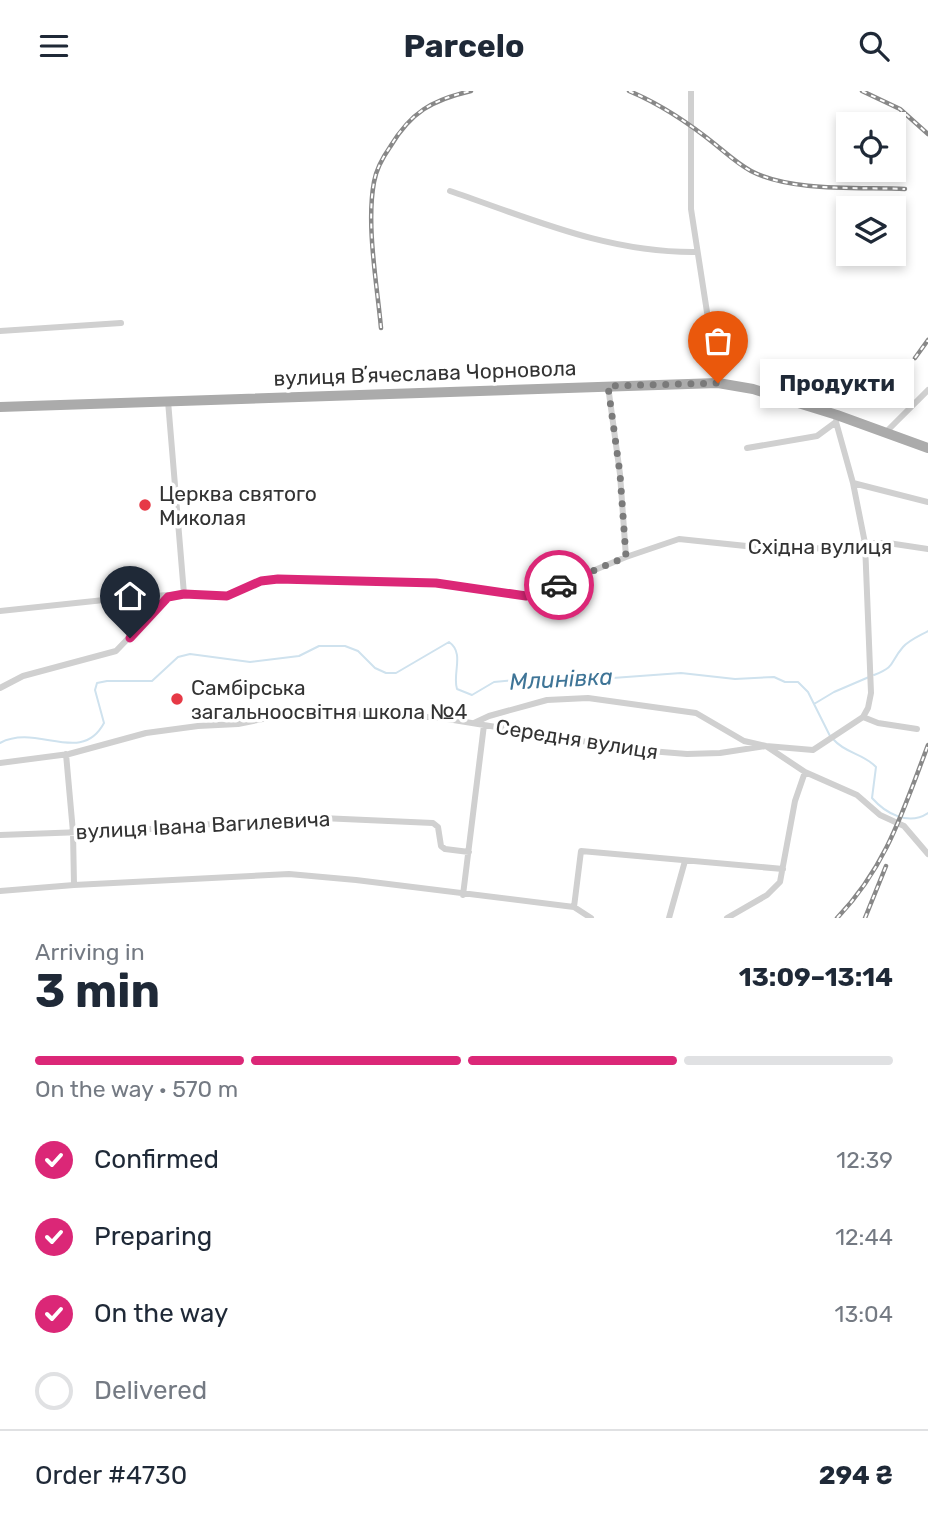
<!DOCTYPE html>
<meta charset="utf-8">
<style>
:root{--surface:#fff;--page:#f2f2f3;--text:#1f2937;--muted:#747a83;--line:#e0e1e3;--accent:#db2777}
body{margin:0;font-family:Rubik,sans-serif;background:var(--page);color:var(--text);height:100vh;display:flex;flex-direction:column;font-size:26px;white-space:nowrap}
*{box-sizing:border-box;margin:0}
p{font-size:23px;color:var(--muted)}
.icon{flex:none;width:38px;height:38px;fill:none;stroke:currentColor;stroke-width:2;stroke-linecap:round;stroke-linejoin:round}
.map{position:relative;height:827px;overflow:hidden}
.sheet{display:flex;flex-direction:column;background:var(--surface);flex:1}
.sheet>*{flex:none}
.buttons{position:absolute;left:836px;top:21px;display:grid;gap:14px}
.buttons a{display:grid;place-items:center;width:70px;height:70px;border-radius:0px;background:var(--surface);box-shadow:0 4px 10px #0003;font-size:35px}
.pin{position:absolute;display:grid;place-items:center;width:60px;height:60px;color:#fff;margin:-72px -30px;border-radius:50% 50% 50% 0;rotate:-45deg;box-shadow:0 0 7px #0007}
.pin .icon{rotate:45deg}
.courier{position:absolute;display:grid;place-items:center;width:70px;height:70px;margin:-35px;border:5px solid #db2777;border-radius:50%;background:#fff;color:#222;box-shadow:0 2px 9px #0007}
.bubble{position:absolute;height:49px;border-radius:0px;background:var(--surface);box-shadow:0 4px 10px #0003;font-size:23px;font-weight:700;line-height:49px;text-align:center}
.overview em{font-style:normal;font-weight:700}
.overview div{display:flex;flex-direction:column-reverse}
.overview{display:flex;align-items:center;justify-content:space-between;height:119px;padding:0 35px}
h1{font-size:46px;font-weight:700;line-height:52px}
.bar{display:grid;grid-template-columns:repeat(4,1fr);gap:10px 7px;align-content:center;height:84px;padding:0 35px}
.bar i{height:9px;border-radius:5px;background:var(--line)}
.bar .on{background:var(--accent)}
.bar p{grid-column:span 4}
.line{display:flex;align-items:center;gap:18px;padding:0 35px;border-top:2px solid var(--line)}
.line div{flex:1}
ol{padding:0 35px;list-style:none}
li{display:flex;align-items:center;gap:21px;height:77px}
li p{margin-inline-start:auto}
li .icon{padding:7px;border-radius:50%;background:var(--accent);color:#fff;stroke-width:4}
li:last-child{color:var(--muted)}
li i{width:38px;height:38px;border:4px solid var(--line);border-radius:50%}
header{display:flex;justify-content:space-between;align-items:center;height:91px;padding:0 35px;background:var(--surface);font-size:32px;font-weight:700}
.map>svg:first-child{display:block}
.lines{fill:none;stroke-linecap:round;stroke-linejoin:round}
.stream{stroke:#cfe2ee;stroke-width:2}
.minor{stroke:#d0d0d0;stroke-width:6}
.primary{stroke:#ababab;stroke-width:10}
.rail-casing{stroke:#888;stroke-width:4.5}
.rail{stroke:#fff;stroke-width:2;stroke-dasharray:5;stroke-linecap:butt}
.done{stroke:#7a7a7a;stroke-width:7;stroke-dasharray:0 12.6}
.route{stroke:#db2777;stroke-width:9}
.poi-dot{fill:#e63946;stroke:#fff;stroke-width:2.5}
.labels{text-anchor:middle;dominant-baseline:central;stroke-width:7;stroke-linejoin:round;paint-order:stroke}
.street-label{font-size:21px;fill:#333;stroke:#fff}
.poi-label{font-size:21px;fill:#333;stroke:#fff;text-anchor:start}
.water-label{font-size:23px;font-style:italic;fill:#3f7597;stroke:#fff}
</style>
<header><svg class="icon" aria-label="menu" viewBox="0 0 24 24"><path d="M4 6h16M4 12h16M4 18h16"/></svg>Parcelo<svg class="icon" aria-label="search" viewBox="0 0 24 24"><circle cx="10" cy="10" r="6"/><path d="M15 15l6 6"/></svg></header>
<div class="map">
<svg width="928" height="827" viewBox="0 0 928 827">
<rect width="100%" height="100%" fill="#fff"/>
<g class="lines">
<path class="stream" d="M 874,584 C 897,575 889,572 903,556 C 909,549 919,545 928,540
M 814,613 L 830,645
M 834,649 C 845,662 864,663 876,676 L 872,707 C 886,723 909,735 928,722
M 0,652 C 37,632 81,675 104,632 L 95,599 L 97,592 L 107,590 L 152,590 L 178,566 L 190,563 L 250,571 L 299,565 L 319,555 L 345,555 L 358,560 L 375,577 L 386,582 L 396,582 L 449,551 C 465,562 452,583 457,598 L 472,604 L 494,591 L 526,588 L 599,588 L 681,582 L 735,588 L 774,586 L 785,591 L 798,591 L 808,601 L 814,613 L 834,601 L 869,586"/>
<path class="minor" d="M 691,0 L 691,118 L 718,292
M 450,100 C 532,128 608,162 696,161
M 0,240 L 121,232
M 608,295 L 620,383 L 626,466
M 168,310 L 184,503
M 886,341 L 928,299
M 747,357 L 817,345 L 836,331
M 853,392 L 928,411
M 0,520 L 123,507 L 184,503 L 227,505 L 261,490 L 278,488 L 436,492 L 525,505 L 549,498 L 626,466 L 679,448 L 794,460 L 865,452 L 888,452 L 928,458
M 0,597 L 23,585 L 116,560 L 168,506
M 863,626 L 878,632 L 917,638
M 474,632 L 489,625 L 547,609 L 588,607 L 696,622 L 744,650 L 766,655 L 813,659 L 863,626 L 868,617 L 871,602 L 865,452 L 853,392 L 836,331 L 837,324
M 66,663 L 73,741 L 74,794
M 0,672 L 69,663 L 146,642 L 198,635 L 238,633 L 308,619 L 392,626 L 435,626 L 637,659 L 687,663 L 720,662 L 766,655 L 805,681 L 857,704 L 880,724 L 904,735 L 928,763
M 0,744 L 138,739 L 299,726 L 433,732 L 438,736 L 441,755 L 445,758 L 469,761
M 0,800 L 74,794 L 289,783 L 356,789 L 574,816 L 591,827
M 463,804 L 484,634
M 574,816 L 581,760 L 783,778
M 669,827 L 685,770
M 727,827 L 767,804 L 780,791 L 795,710 L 805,681"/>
<path class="primary" d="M 0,316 L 718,292 L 753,298 L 837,324 L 928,357"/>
<g class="rail-casing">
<path id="rail" d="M 629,0 C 660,13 690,33 716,54 C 727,63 738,73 751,80 C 791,101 859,96 905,98
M 862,0 L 900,18 L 928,43
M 381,237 C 377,193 366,134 374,91 C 376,79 383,66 390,56 C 411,21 432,9 471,0
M 915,267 L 928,249
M 837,827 C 886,776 903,720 928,654
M 865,827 L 886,775"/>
</g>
<use href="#rail" class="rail"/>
</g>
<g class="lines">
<path class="done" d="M 559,494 L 626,466 L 620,383 L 608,295 L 718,292"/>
<path class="route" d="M 130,547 L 168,506 L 184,503 L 227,505 L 261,490 L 278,488 L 436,492 L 526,505 L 559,494"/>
</g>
<g class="poi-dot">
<circle cx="145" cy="414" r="7"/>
<circle cx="177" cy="608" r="7"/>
</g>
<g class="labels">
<g class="street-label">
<text transform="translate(425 282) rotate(-2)">вулиця Вʼячеслава Чорновола</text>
<text x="820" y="455">Східна вулиця</text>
<text transform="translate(577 648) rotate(9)">Середня вулиця</text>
<text transform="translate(203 734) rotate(-3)">вулиця Івана Вагилевича</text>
</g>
<g class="poi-label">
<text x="159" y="402">Церква святого<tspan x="159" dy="24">Миколая</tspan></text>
<text x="191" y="596">Самбірська<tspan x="191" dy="24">загальноосвітня школа №4</tspan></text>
</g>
<g class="water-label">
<text transform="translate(561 588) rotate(-3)">Млинівка</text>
</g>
</g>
</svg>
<div class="buttons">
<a><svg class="icon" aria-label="locate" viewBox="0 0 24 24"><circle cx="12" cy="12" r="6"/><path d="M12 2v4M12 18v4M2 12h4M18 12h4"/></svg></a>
<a><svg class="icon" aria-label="layers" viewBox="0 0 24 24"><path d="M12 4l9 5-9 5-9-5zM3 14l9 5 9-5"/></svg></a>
</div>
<div class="pin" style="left:718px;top:292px;background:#ea580c"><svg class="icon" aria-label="bag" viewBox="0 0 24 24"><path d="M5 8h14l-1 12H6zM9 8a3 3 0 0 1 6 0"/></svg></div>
<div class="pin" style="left:130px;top:547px;background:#1f2937"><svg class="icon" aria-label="home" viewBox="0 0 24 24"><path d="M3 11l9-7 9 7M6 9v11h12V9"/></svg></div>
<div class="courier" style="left:559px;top:494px"><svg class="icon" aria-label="car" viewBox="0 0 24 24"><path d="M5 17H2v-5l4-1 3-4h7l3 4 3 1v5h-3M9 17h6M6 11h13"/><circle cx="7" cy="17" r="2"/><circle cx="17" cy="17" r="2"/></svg></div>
<div class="bubble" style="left:760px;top:268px;width:154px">Продукти</div>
</div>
<section class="sheet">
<div class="overview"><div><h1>3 min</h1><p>Arriving in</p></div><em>13:09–13:14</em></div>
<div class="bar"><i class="on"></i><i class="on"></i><i class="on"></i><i></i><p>On the way · 570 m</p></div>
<ol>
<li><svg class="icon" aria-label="check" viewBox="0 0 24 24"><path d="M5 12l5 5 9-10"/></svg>Confirmed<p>12:39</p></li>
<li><svg class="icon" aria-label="check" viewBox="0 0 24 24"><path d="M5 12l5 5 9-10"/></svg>Preparing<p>12:44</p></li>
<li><svg class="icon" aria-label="check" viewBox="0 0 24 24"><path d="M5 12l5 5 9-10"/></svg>On the way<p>13:04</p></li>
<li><i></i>Delivered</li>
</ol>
<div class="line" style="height:91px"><div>Order #4730</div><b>294 ₴</b></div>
</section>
